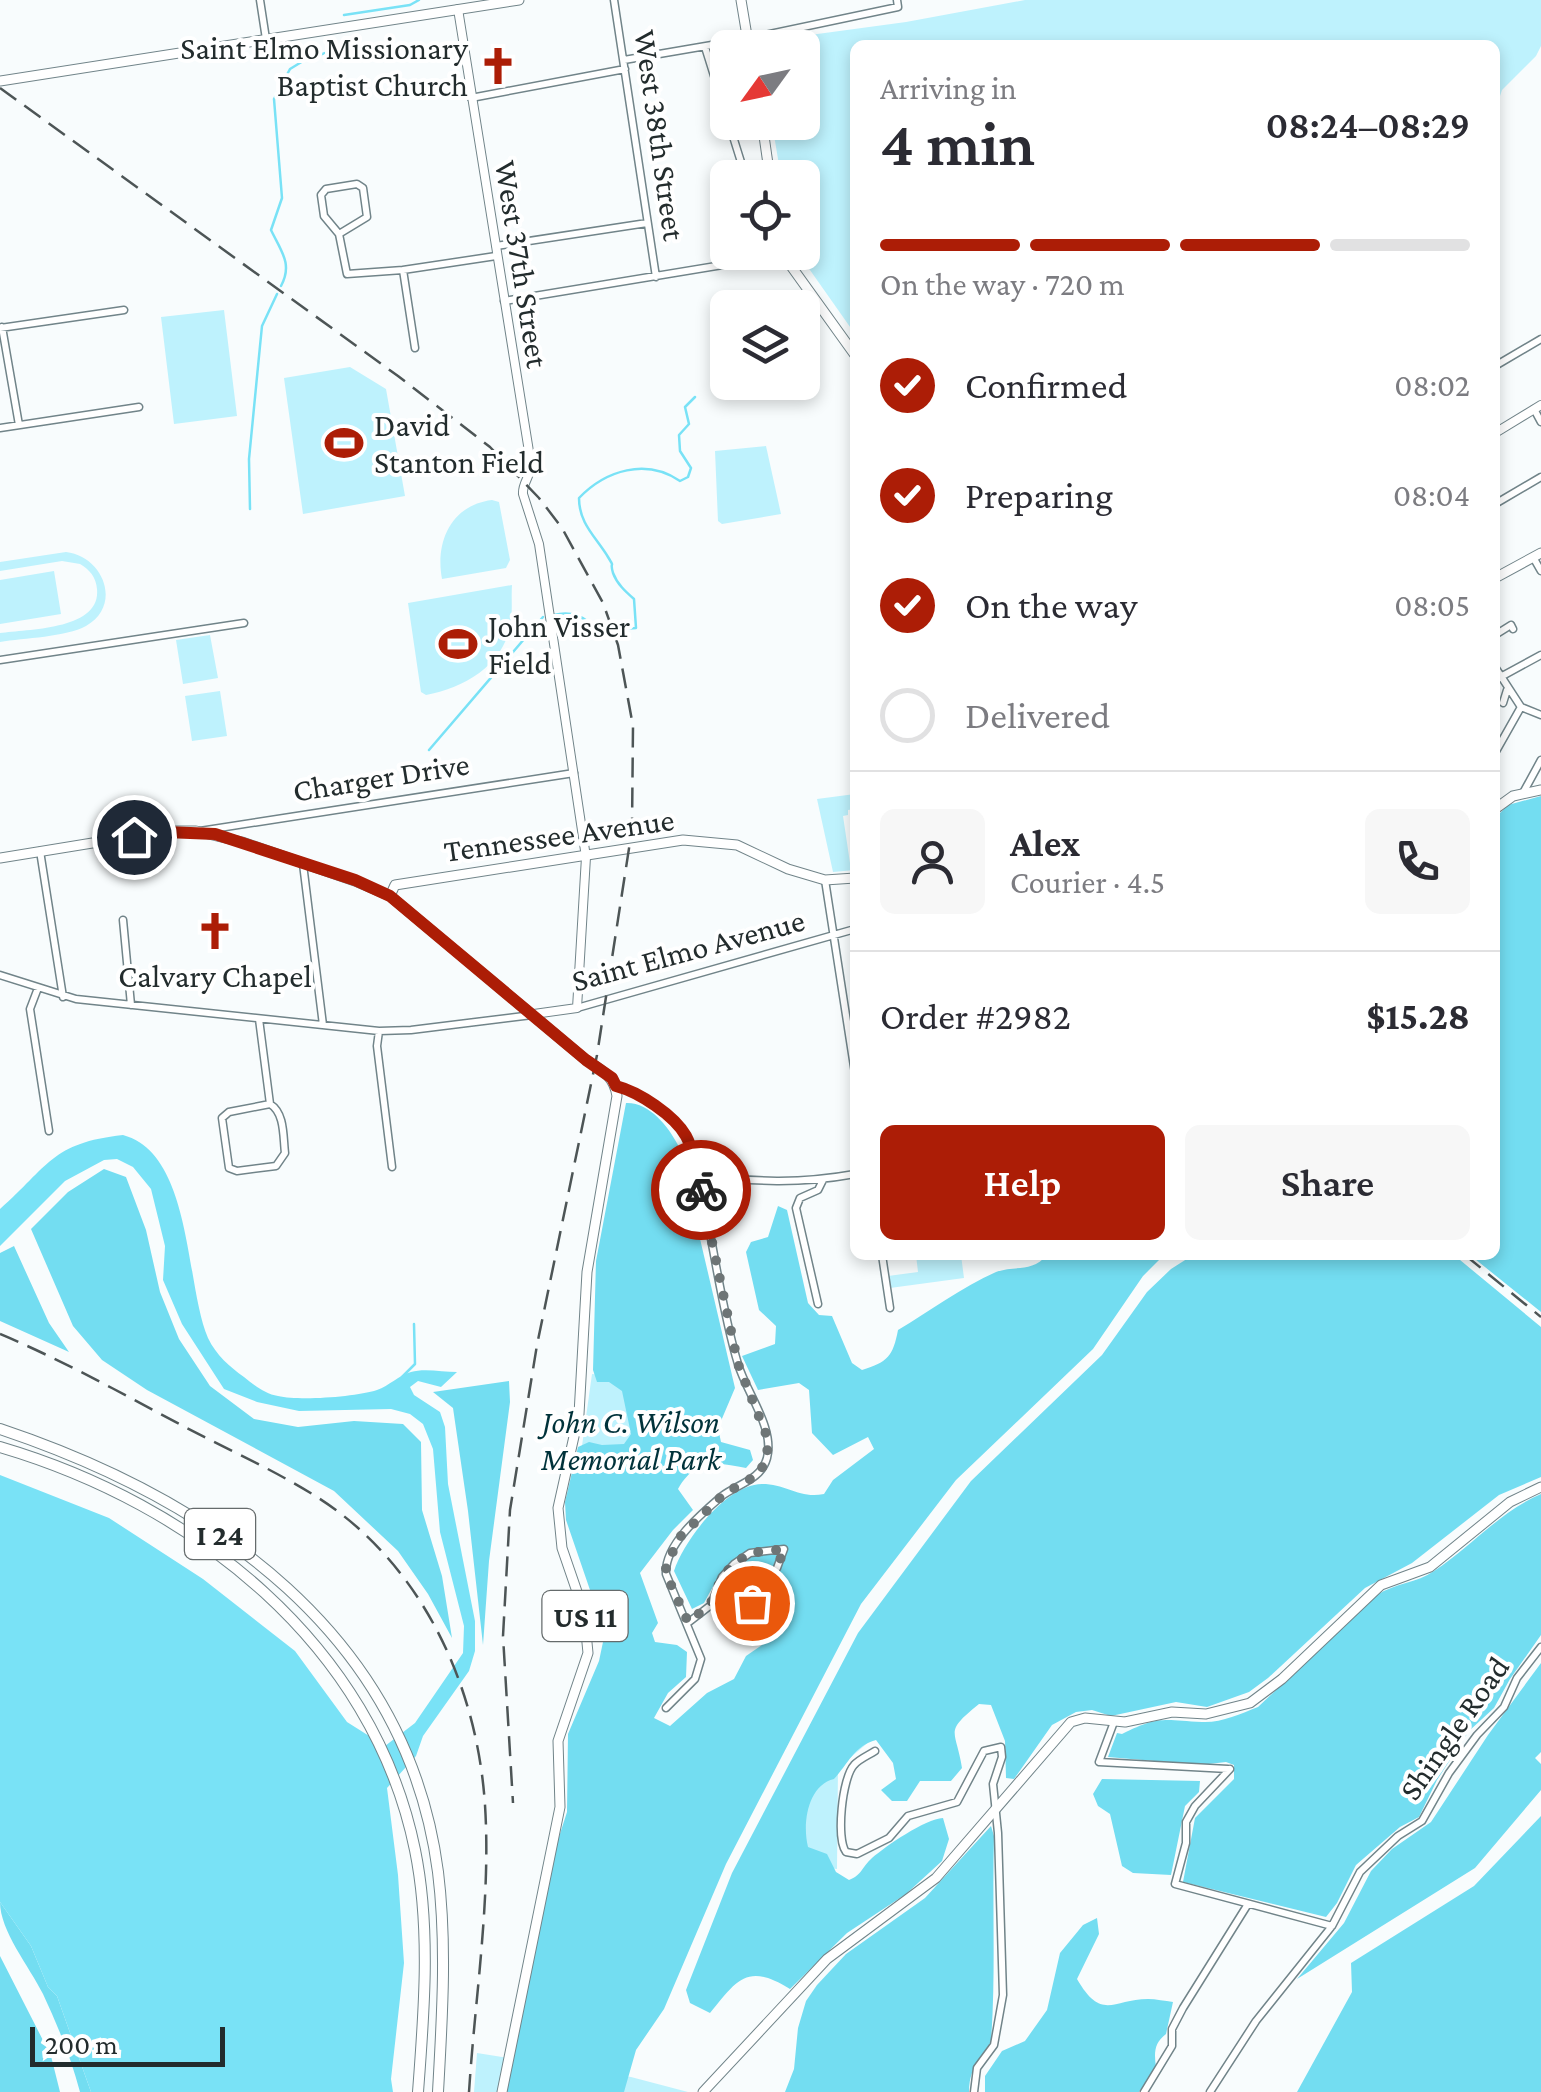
<!DOCTYPE html>
<meta charset="utf-8">
<style>
:root{--surface:#fff;--page:#f7f7f7;--text:#2b2b33;--muted:#7c7c81;--line:#e1e1e2;--accent:#ac1d06}
body{margin:0;font-family:"Crimson Pro",serif;background:var(--page);color:var(--text);height:100vh;display:flex;flex-direction:column;font-size:38px;white-space:nowrap}
*{box-sizing:border-box;margin:0}
p{font-size:32px;color:var(--muted)}
.icon{flex:none;width:55px;height:55px;fill:none;stroke:currentColor;stroke-width:2;stroke-linecap:round;stroke-linejoin:round}
.map{position:relative;flex:1;overflow:hidden}
.details{position:absolute;left:850px;top:40px;width:650px;height:1220px;display:flex;flex-direction:column;background:var(--surface);border-radius:15px;box-shadow:0 5px 15px #0003}
.details>*{flex:none}
.needle{width:65px;rotate:237deg}
.buttons{position:absolute;left:710px;top:30px;display:grid;gap:20px}
.buttons a{display:grid;place-items:center;width:110px;height:110px;border-radius:15px;background:var(--surface);box-shadow:0 5px 15px #0003;font-size:50px}
.scale{position:absolute;left:30px;bottom:25px;width:195px;box-sizing:border-box;padding-left:10px;border:5px solid #232c2d;border-top:0;font-size:28px;line-height:35px;white-space:nowrap;color:#232c2d;-webkit-text-stroke:8px #fff;paint-order:stroke}
.pin{position:absolute;display:grid;place-items:center;width:85px;height:85px;color:#fff;margin:-42px;border:5px solid #fff;border-radius:50%;box-shadow:0 2px 10px #0007}
.courier{position:absolute;display:grid;place-items:center;width:100px;height:100px;margin:-50px;border:8px solid #ac1d06;border-radius:50%;background:#fff;color:#222;box-shadow:0 2px 12px #0007}
.head em{font-style:normal;font-weight:600}
.head div{display:flex;flex-direction:column-reverse}
.head{display:flex;align-items:center;justify-content:space-between;height:170px;padding:0 30px}
h1{font-size:65px;font-weight:600;line-height:75px}
.bar{display:grid;grid-template-columns:repeat(4,1fr);gap:15px 10px;align-content:center;height:120px;padding:0 30px}
.bar i{height:12px;border-radius:8px;background:var(--line)}
.bar .current{background:var(--accent)}
.bar p{grid-column:span 4}
.line{display:flex;align-items:center;gap:25px;padding:0 30px;border-top:2px solid var(--line)}
.line div{flex:1}
.round{display:grid;place-items:center;flex:none;width:105px;height:105px;border-radius:15px;background:var(--page)}
ol{padding:0 30px;list-style:none}
li{display:flex;align-items:center;gap:30px;height:110px}
li p{margin-inline-start:auto}
li .icon{padding:10px;border-radius:50%;background:var(--accent);color:#fff;stroke-width:4}
li:last-child{color:var(--muted)}
li i{width:55px;height:55px;border:5px solid var(--line);border-radius:50%}
.cta{display:flex;gap:20px;margin-top:auto;padding:20px 30px}
.cta a{flex:1;height:115px;border-radius:15px;background:var(--accent);color:#fff;font-size:40px;font-weight:600;line-height:115px;text-align:center}
.cta a+a{background:var(--page);color:var(--text)}
.map>svg:first-child{display:block}
.green{fill:#bef2fd}
.forest{fill:#73ddf1}
.water{fill:#79e2f6}
.lines{fill:none;stroke-linecap:round;stroke-linejoin:round}
.stream{stroke:#79e2f6;stroke-width:2.5}
.minor-casing{stroke:#718489;stroke-width:9}
.tertiary-casing{stroke:#718489;stroke-width:10}
.secondary-casing{stroke:#718489;stroke-width:11}
.primary-casing{stroke:#718489;stroke-width:11}
.motorway-casing{stroke:#718489;stroke-width:12}
.minor{stroke:#fff;stroke-width:6}
.tertiary{stroke:#fff;stroke-width:8}
.secondary{stroke:#fff;stroke-width:9}
.primary{stroke:#fff;stroke-width:9}
.motorway{stroke:#fff;stroke-width:10}
.rail{stroke:#4d5556;stroke-width:2.5;stroke-dasharray:20 10;stroke-linecap:butt}
.done{stroke:#6e7576;stroke-width:10;stroke-dasharray:0 18}
.route{stroke:#ac1d06;stroke-width:12}
.labels{text-anchor:middle;dominant-baseline:central;stroke-width:8;stroke-linejoin:round;paint-order:stroke}
.shield{fill:#fff;stroke:#656b6c;stroke-width:2.5}
.shield-label{font-size:30px;font-weight:bold;fill:#232c2d}
.poi-label{font-size:32px;fill:#232c2d;stroke:#fff;text-anchor:start}
.street-label{font-size:32px;fill:#232c2d;stroke:#fff}
.park-label{font-size:32px;font-style:italic;fill:#00323a;stroke:#fff}
</style>
<div class="map">
<svg width="1541" height="2092" viewBox="0 0 1541 2092">
<rect width="100%" height="100%" fill="#f8fcfd"/>
<path class="green" d="M 1025,0 L 1541,0 L 1541,46 L 1536,56 L 1502,90 L 1495,111 L 1495,45 L 855,45 L 855,334 L 798,253 L 802,252 L 802,178 L 781,177 L 772,123 L 802,122 L 802,48 L 760,47 L 759,42 L 906,22 Z
M 224,310 L 237,416 L 174,424 L 161,317 Z
M 350,367 L 386,389 L 405,496 L 303,514 L 284,378 Z
M 766,446 L 781,514 L 722,524 L 718,521 L 715,451 Z
M 492,500 L 499,502 L 510,560 L 506,568 L 442,579 C 435,542 451,505 492,500 Z
M 66,552 C 103,556 123,605 86,626 C 66,637 24,638 0,642 L 0,633 C 28,629 101,630 97,589 C 96,577 90,570 80,564 L 62,561 L 0,571 L 0,562 Z
M 54,571 L 61,614 L 0,624 L 0,580 Z
M 512,585 C 511,599 513,613 510,626 C 503,666 463,688 426,695 L 421,692 L 408,603 Z
M 210,635 L 218,678 L 183,684 L 176,640 Z
M 220,691 L 227,736 L 192,741 L 185,696 Z
M 855,794 L 855,809 L 848,810 L 848,815 L 843,816 L 850,863 L 855,863 L 855,870 L 833,872 L 817,799 Z
M 916,1255 L 961,1255 L 964,1278 L 890,1288 L 888,1276 L 918,1272 Z
M 592,1374 L 625,1377 L 691,1461 L 581,1453 Z
M 877,1735 L 838,1768 L 837,1869 L 801,1865 L 812,1760 Z
M 477,2053 L 631,2077 L 688,2092 L 474,2092 Z"/>
<path class="forest" d="M 1541,796 L 1541,1312 L 1470,1255 L 1495,1255 L 1495,818 L 1508,805 Z
M 626,1103 C 649,1102 668,1126 678,1145 L 735,1388 L 718,1428 L 721,1442 L 750,1450 L 753,1460 L 746,1468 C 716,1462 695,1459 678,1489 L 693,1510 L 673,1530 L 640,1573 L 658,1623 L 652,1633 L 655,1642 L 677,1645 L 687,1652 L 686,1677 L 668,1693 L 654,1718 L 670,1726 L 707,1693 L 734,1679 L 746,1656 L 762,1645 L 765,1627 L 761,1611 L 716,1581 L 704,1603 L 692,1609 L 674,1571 C 684,1540 727,1484 762,1484 C 787,1484 799,1499 824,1494 L 833,1480 L 874,1449 L 868,1437 L 833,1455 L 812,1433 L 809,1390 L 799,1383 L 758,1390 L 742,1356 L 775,1344 L 776,1326 L 759,1310 L 746,1252 L 751,1242 L 768,1237 L 778,1206 L 787,1210 L 808,1303 L 819,1315 L 832,1316 L 852,1363 L 862,1370 C 888,1362 893,1356 898,1330 C 930,1311 962,1287 996,1272 C 1015,1265 1032,1273 1047,1255 L 1164,1255 L 1143,1276 L 1093,1349 L 956,1480 L 861,1604 L 726,1864 L 664,2009 L 636,2050 L 624,2092 L 507,2092 L 549,1868 L 567,1812 L 568,1734 L 599,1661 L 603,1642 L 602,1625 L 566,1520 L 565,1502 L 578,1447 L 589,1442 L 602,1445 L 624,1444 L 631,1434 L 622,1391 L 609,1382 L 597,1382 L 593,1370 L 596,1261 Z
M 104,1169 L 126,1177 L 146,1230 L 160,1292 L 179,1339 L 210,1386 L 254,1419 L 298,1427 L 354,1421 L 403,1424 L 421,1442 L 422,1510 L 442,1576 L 452,1638 L 428,1594 L 398,1551 L 334,1491 L 147,1390 L 102,1360 L 73,1326 L 31,1229 L 68,1192 Z
M 14,1246 L 49,1323 L 69,1352 L 0,1321 L 0,1253 Z
M 1193,1255 L 1454,1255 L 1541,1327 L 1541,1477 L 1499,1495 L 1412,1563 L 1365,1588 L 1268,1678 L 1249,1692 L 1207,1707 L 1176,1702 L 1111,1716 L 1092,1710 L 1076,1712 L 1052,1725 L 1014,1779 L 1006,1778 L 1005,1741 L 991,1705 L 979,1704 C 943,1733 956,1729 962,1768 L 951,1781 L 920,1781 L 907,1801 L 892,1801 L 881,1790 L 896,1779 L 893,1763 L 876,1740 C 854,1746 848,1764 834,1779 C 808,1785 802,1823 808,1847 L 827,1854 L 836,1872 L 849,1880 C 862,1875 862,1867 872,1858 C 886,1846 925,1819 943,1818 L 949,1839 L 942,1861 L 906,1894 L 847,1933 L 790,1989 C 747,1962 737,1980 710,2013 L 690,2003 L 686,1990 L 732,1873 L 858,1633 L 971,1481 L 1102,1355 L 1147,1292 L 1171,1269 Z
M 509,1381 L 510,1402 L 489,1561 L 483,1645 L 468,1511 L 453,1408 L 433,1392 Z
M 1541,1494 L 1541,1635 L 1510,1679 L 1494,1708 L 1469,1731 L 1437,1780 L 1419,1817 L 1400,1827 L 1356,1865 L 1337,1903 L 1326,1917 L 1183,1882 L 1195,1818 L 1234,1779 L 1234,1765 L 1226,1762 L 1200,1765 L 1108,1757 L 1117,1733 L 1122,1734 C 1159,1715 1164,1720 1202,1722 C 1221,1723 1240,1714 1258,1707 L 1377,1595 C 1395,1583 1417,1583 1434,1571 C 1471,1547 1499,1512 1541,1494 Z
M 1541,1663 L 1541,1752 L 1535,1758 L 1541,1764 L 1541,1790 L 1475,1868 L 1297,1979 L 1344,1923 L 1371,1871 L 1392,1849 L 1431,1822 L 1488,1735 Z
M 1102,1779 L 1200,1781 L 1199,1792 L 1185,1806 L 1171,1875 L 1133,1873 L 1122,1866 L 1110,1814 L 1098,1806 L 1093,1794 Z
M 1541,1816 L 1541,2092 L 1297,2092 L 1352,1992 L 1351,1963 L 1474,1886 Z
M 991,1826 L 994,1836 C 992,1904 996,1973 991,2041 C 983,2065 970,2060 969,2092 L 785,2092 L 794,2069 L 798,2028 L 806,2001 L 817,1985 L 846,1954 L 925,1898 Z
M 0,1902 L 31,1946 L 48,1987 L 57,1996 L 91,2092 L 80,2092 C 71,2058 58,2026 43,1994 C 29,1966 0,1931 0,1902 Z
M 1097,1918 L 1099,1934 L 1077,1979 C 1102,2022 1113,1999 1148,1999 C 1156,1999 1165,2001 1173,2002 L 1166,2034 C 1154,2043 1154,2053 1156,2067 L 1139,2092 L 985,2092 L 985,2076 L 1002,2051 L 1025,2041 L 1047,2010 L 1060,1953 L 1083,1925 Z
M 0,1956 L 51,2056 L 60,2092 L 0,2092 Z"/>
<path class="water" d="M 123,1135 C 193,1154 185,1285 208,1338 C 216,1355 230,1367 244,1377 C 254,1385 265,1394 278,1396 C 300,1401 355,1397 377,1390 C 389,1386 399,1375 411,1372 C 424,1368 443,1372 457,1372 L 441,1387 L 418,1381 L 410,1387 L 414,1395 L 440,1412 L 445,1427 L 448,1484 L 475,1621 L 475,1651 L 469,1671 L 423,1736 L 416,1756 L 387,1788 L 398,1875 L 404,1963 L 391,2079 L 393,2092 L 91,2092 L 57,1996 L 48,1987 L 31,1946 L 0,1902 L 0,1475 L 109,1518 L 203,1579 L 295,1651 L 347,1722 L 385,1746 L 415,1723 L 463,1653 L 464,1626 L 440,1532 L 433,1449 L 423,1424 L 410,1414 L 391,1409 L 299,1411 L 257,1402 L 224,1389 L 182,1324 L 163,1280 L 165,1246 L 151,1189 L 133,1167 L 117,1159 L 104,1160 L 65,1181 L 0,1246 L 0,1209 C 49,1166 51,1143 123,1135 Z"/>
<g class="lines">
<path class="stream" d="M 344,15 L 410,5 L 419,0
M 281,286 C 293,264 281,251 271,230 L 282,198 L 274,99 L 290,69 L 308,58 L 343,48 L 346,41
M 802,311 L 807,309
M 250,509 L 249,459 L 260,346 L 262,326 L 277,294
M 554,615 C 572,610 585,617 597,630 L 601,630
M 622,629 L 636,628 L 634,599 C 626,592 617,584 613,573 C 609,559 616,570 608,557 C 596,537 579,524 579,498 C 606,470 646,458 680,481 L 688,477 L 691,468 L 680,451 L 679,435 L 689,424 L 685,407 L 695,397
M 429,750 L 543,617
M 402,1377 L 415,1364 L 414,1324"/>
<g class="minor-casing">
<path id="minor" d="M 260,0 L 266,39
M 614,0 L 656,277
M 705,47 L 746,178
M 624,60 L 741,40 L 898,7 L 897,0
M 471,98 L 625,69
M 339,234 L 367,217 L 363,188 L 357,184 L 326,189 L 321,195 L 324,216 L 339,234 L 347,274 L 403,270 L 496,256
M 496,246 L 647,223
M 403,270 L 415,348
M 504,301 L 783,255
M 2,327 L 19,425
M 0,328 L 124,310
M 1495,366 L 1541,339
M 1534,409 L 1541,422
M 0,428 L 139,407
M 1495,504 L 1541,477
M 1533,557 L 1541,571
M 1495,635 L 1511,625 L 1513,629
M 0,660 L 244,623
M 1495,667 L 1521,707
M 1495,680 L 1541,655
M 1503,703 L 1507,690
M 1521,707 L 1541,715
M 1495,753 L 1521,707
M 1523,793 L 1541,760
M 200,831 L 574,773
M 40,851 L 63,997
M 303,864 L 323,1025
M 825,880 L 855,1073
M 123,920 L 131,1005
M 0,975 L 76,999 L 379,1031 L 411,1030 L 532,1015
M 38,988 L 30,1009 L 49,1131
M 577,1008 L 855,929
M 259,1019 L 270,1104 C 285,1113 283,1137 285,1153 L 276,1166 L 237,1171 L 229,1168 L 222,1118 L 229,1112 L 270,1104
M 379,1031 L 377,1046 L 392,1167
M 616,1086 C 639,1092 670,1113 684,1134 C 696,1151 699,1179 703,1199 C 715,1253 722,1311 738,1364 C 746,1392 775,1428 767,1458 C 761,1480 738,1484 722,1496 C 701,1514 664,1545 666,1574 L 701,1659 L 695,1679 L 666,1708
M 698,1175 C 754,1182 800,1184 855,1174
M 882,1255 L 890,1308
M 818,1304 L 796,1208 L 800,1198 L 818,1190 L 823,1180
M 689,1622 L 711,1605 L 722,1577 L 734,1564 L 750,1553 L 784,1549 L 777,1568 L 752,1603
M 1114,1722 L 1099,1762 L 1228,1769
M 875,1751 C 869,1755 859,1759 854,1765 C 842,1778 836,1839 846,1852 L 857,1854 L 889,1838 L 908,1816 L 957,1802 L 984,1751 L 1001,1747 L 1002,1757 L 993,1784 L 998,1833 L 1003,1995 L 994,2045 L 977,2068 L 974,2092
M 1230,1769 L 1195,1806 L 1186,1822 L 1186,1843 L 1175,1884 L 1332,1926
M 1144,2092 L 1172,2046 L 1172,2029 L 1183,2008 L 1248,1904
M 1210,2092 L 1256,2021 L 1332,1926 L 1360,1872 L 1398,1836 L 1422,1821 L 1449,1773 L 1477,1735 L 1504,1707 L 1517,1678 L 1541,1647"/>
</g>
<g class="tertiary-casing">
<path id="tertiary" d="M 458,9 L 531,464 C 531,476 522,483 523,494 L 539,544 L 586,857 L 577,1008 L 534,1014
M 1495,433 L 1541,405"/>
</g>
<g class="secondary-casing">
<path id="secondary" d="M 741,0 L 749,48
M 0,81 L 519,0
M 762,122 L 770,178
M 781,252 L 855,355
M 1495,578 L 1541,553
M 1495,809 L 1513,796 L 1541,790
M 390,896 L 395,885 L 683,840 L 737,845 L 788,869 L 825,880 L 855,878
M 703,2092 L 827,1959 L 936,1878 L 1071,1722 L 1085,1718 L 1125,1722 L 1172,1712 L 1206,1714 L 1250,1703 L 1282,1679 L 1381,1585 L 1430,1567 L 1510,1502 L 1541,1487"/>
</g>
<g class="primary-casing">
<path id="primary" d="M 0,858 L 166,831 L 196,831 L 242,842 L 355,881 L 390,896 L 586,1060 C 602,1070 614,1076 617,1096 L 587,1272 L 579,1414 L 558,1508 L 562,1548 L 584,1612 L 588,1653 L 558,1741 L 560,1807 L 502,2092"/>
</g>
<g class="motorway-casing">
<path id="motorway" d="M 0,1429 C 212,1500 407,1634 438,1872 C 447,1945 442,2019 438,2092
M 0,1447 C 194,1504 373,1644 415,1850 C 431,1928 424,2013 418,2092"/>
</g>
<use href="#minor" class="minor"/>
<use href="#tertiary" class="tertiary"/>
<use href="#secondary" class="secondary"/>
<use href="#primary" class="primary"/>
<use href="#motorway" class="motorway"/>
<path class="rail" d="M 0,88 L 398,376 L 490,447 L 539,498 L 562,528 L 603,603 L 618,645 L 633,726 L 632,829 L 597,1055 L 537,1345 L 510,1510 L 503,1636 L 513,1803
M 1465,1255 L 1541,1317
M 0,1334 C 62,1360 123,1394 183,1426 C 227,1449 274,1470 317,1497 C 421,1563 477,1684 485,1805 C 491,1900 475,1997 469,2092"/>
</g>
<g class="lines">
<path class="done" d="M 701,1190 L 738,1364 L 768,1439 L 767,1457 L 759,1474 L 724,1494 L 681,1536 L 666,1565 L 666,1574 L 688,1622 L 710,1605 L 722,1577 L 734,1564 L 750,1553 L 784,1549 L 777,1568 L 752,1603"/>
<path class="route" d="M 134,837 L 166,832 L 215,834 L 355,880 L 390,896 L 586,1060 L 612,1078 L 616,1086 C 639,1092 674,1115 686,1136 C 694,1151 698,1173 701,1190"/>
</g>
<defs>
<g id="church-bare" transform="scale(3)"><path d="M-1.2-6h2.4v3.5h3.3v2.4h-3.3V6h-2.4V-.1h-3.3v-2.4h3.3Z" fill="#ac1d06" stroke="#fff" stroke-width="2.5" paint-order="stroke"/></g>
<g id="stadium-bare" transform="scale(3)"><path d="M0-5a6.5 5 0 1 0 0 10a6.5 5 0 1 0 0-10ZM-3.5-1.8h7v3.6h-7Z" fill="#ac1d06" stroke="#fff" stroke-width="2.5" paint-order="stroke"/></g>
</defs>
<g fill-rule="evenodd">
<use href="#church-bare" x="498" y="66"/>
<use href="#stadium-bare" x="344" y="443"/>
<use href="#stadium-bare" x="458" y="644"/>
<use href="#church-bare" x="215" y="931"/>
</g>
<g class="labels">
<g class="shield">
<rect x="185" y="1509" width="70" height="50" rx="8"/>
<rect x="542.5" y="1591" width="85" height="50" rx="8"/>
</g>
<g class="shield-label">
<text x="220" y="1534">I 24</text>
<text x="585" y="1616">US 11</text>
</g>
<g class="poi-label">
<text x="468" y="48" text-anchor="end">Saint Elmo Missionary<tspan x="468" dy="37">Baptist Church</tspan></text>
<text x="374" y="425">David<tspan x="374" dy="37">Stanton Field</tspan></text>
<text x="488" y="626">John Visser<tspan x="488" dy="37">Field</tspan></text>
<text x="215" y="976" text-anchor="middle">Calvary Chapel</text>
</g>
<g class="street-label">
<text transform="translate(660 135) rotate(82)">West 38th Street</text>
<text transform="translate(522 264) rotate(81)">West 37th Street</text>
<text transform="translate(381 777) rotate(-9)">Charger Drive</text>
<text transform="translate(559 835) rotate(-8)">Tennessee Avenue</text>
<text transform="translate(688 950) rotate(-15)">Saint Elmo Avenue</text>
<text transform="translate(1454 1728) rotate(-55)">Shingle Road</text>
</g>
<g class="park-label">
<text x="631" y="1422">John C. Wilson<tspan x="631" dy="37">Memorial Park</tspan></text>
</g>
</g>
</svg>
<div class="buttons">
<a><svg class="needle" viewBox="-14 -14 28 28"><path d="M0-13l5 13h-10z" fill="#e53935"/><path d="M0 13l5-13h-10z" fill="#7c7c81"/></svg></a>
<a><svg class="icon" aria-label="locate" viewBox="0 0 24 24"><circle cx="12" cy="12" r="6"/><path d="M12 2v4M12 18v4M2 12h4M18 12h4"/></svg></a>
<a><svg class="icon" aria-label="layers" viewBox="0 0 24 24"><path d="M12 4l9 5-9 5-9-5zM3 14l9 5 9-5"/></svg></a>
</div>
<div class="scale">200 m</div>
<div class="pin" style="left:752px;top:1603px;background:#ea580c"><svg class="icon" aria-label="bag" viewBox="0 0 24 24"><path d="M5 8h14l-1 12H6zM9 8a3 3 0 0 1 6 0"/></svg></div>
<div class="pin" style="left:134px;top:837px;background:#1f2937"><svg class="icon" aria-label="home" viewBox="0 0 24 24"><path d="M3 11l9-7 9 7M6 9v11h12V9"/></svg></div>
<div class="courier" style="left:701px;top:1190px"><svg class="icon" aria-label="bike" viewBox="0 0 24 24"><circle cx="6" cy="16" r="4"/><circle cx="18" cy="16" r="4"/><path d="M6 16l4-8h5l3 8M10 8l3 8H6M13 5h3"/></svg></div>
<section class="details">
<div class="head"><div><h1>4 min</h1><p>Arriving in</p></div><em>08:24–08:29</em></div>
<div class="bar"><i class="current"></i><i class="current"></i><i class="current"></i><i></i><p>On the way · 720 m</p></div>
<ol>
<li><svg class="icon" aria-label="check" viewBox="0 0 24 24"><path d="M5 12l5 5 9-10"/></svg>Confirmed<p>08:02</p></li>
<li><svg class="icon" aria-label="check" viewBox="0 0 24 24"><path d="M5 12l5 5 9-10"/></svg>Preparing<p>08:04</p></li>
<li><svg class="icon" aria-label="check" viewBox="0 0 24 24"><path d="M5 12l5 5 9-10"/></svg>On the way<p>08:05</p></li>
<li><i></i>Delivered</li>
</ol>
<div class="line" style="height:180px"><a class="round"><svg class="icon" aria-label="person" viewBox="0 0 24 24"><circle cx="12" cy="8" r="4"/><path d="M4 21q1-7 8-7t8 7"/></svg></a><div><b>Alex</b><p>Courier · 4.5</p></div><a class="round"><svg class="icon" aria-label="phone" viewBox="0 0 24 24"><path d="M5 4h4l2 5-3 2q2 4 5 5l2-3 5 2v4C11 20 4 13 5 4z"/></svg></a></div>
<div class="line" style="height:130px"><div>Order #2982</div><b>$15.28</b></div>
<div class="cta"><a>Help</a><a>Share</a></div>
</section>
</div>
